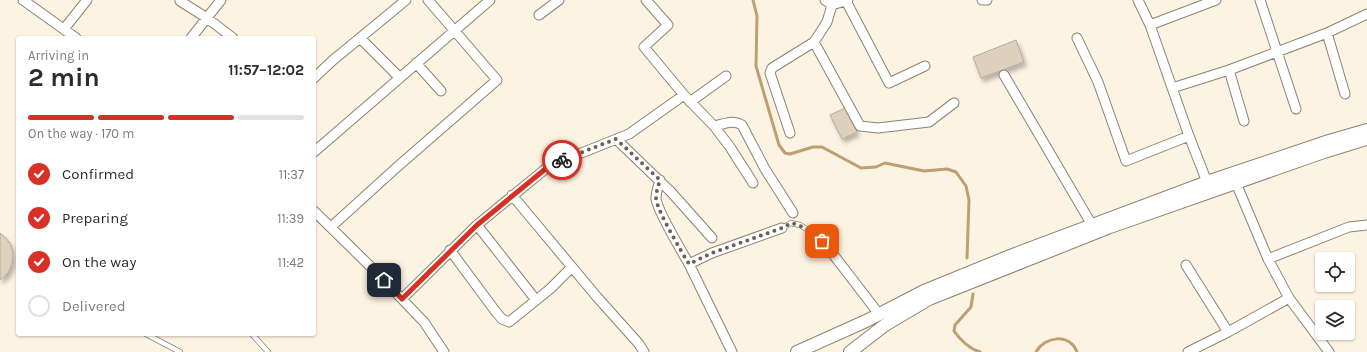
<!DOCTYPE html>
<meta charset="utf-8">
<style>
:root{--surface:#fff;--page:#f2f2f3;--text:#2b2b33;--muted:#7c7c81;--line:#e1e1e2;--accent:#d93025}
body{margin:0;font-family:Karla,sans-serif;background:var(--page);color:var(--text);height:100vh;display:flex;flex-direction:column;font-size:15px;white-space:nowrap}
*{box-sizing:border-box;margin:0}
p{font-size:13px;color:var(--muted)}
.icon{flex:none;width:22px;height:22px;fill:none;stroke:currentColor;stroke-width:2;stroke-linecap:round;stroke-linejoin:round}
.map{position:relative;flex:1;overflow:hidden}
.details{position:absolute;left:16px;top:36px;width:300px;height:300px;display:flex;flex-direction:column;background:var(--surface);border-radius:4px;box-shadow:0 1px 3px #0004}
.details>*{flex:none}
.fabs{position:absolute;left:1315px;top:252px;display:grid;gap:8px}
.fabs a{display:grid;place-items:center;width:40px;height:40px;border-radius:4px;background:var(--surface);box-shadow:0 1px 3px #0004;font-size:20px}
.pin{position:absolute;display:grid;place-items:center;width:34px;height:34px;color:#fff;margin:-17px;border-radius:8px;box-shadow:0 2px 6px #0006}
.courier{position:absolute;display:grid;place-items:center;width:40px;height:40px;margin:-20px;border:3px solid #d93025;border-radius:50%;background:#fff;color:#222;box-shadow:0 1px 5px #0007}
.summary em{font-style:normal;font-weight:700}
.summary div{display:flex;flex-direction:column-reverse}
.summary{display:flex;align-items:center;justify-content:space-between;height:68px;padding:0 12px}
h1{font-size:26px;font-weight:700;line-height:30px}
.bar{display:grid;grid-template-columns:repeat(4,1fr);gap:6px 4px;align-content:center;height:48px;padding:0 12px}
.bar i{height:5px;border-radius:3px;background:var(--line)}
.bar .on{background:var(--accent)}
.bar p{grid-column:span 4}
ol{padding:0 12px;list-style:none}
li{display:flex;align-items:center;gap:12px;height:44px}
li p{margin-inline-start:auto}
li .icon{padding:4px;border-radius:50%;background:var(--accent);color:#fff;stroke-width:4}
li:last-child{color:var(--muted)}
li i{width:22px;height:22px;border:2px solid var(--line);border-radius:50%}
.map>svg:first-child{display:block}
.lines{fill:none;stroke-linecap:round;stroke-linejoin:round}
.stream{stroke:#bd9f71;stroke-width:3}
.building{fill:#ddd1be;stroke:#b5a997;filter:url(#shadow)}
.service-casing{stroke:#8d8270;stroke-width:6}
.minor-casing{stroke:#8d8270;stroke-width:11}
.secondary-casing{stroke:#8d8270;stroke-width:14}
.service{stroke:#fff;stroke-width:4.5}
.minor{stroke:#fff;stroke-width:9}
.secondary{stroke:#fff;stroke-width:12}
.done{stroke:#686158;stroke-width:4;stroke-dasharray:0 7.2}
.route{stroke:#d93025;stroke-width:5}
</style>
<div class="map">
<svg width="1367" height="352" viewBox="0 0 1367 352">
<defs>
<filter id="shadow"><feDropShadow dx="2.5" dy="4" stdDeviation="2" flood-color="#0004"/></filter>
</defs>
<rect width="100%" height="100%" fill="#fdf3e3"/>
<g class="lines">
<path class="stream" d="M 753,0 L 757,16 L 756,66 L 779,145 L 785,153 L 790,154 L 813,147 L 822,147 L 861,168 L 876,167 L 885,163 L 924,171 L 947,169 L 956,172 L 966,186 L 969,200 L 967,258
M 973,294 L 971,307 L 955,325 L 954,331 C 961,341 968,348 980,352
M 1036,352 C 1045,336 1070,333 1077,352"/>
</g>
<path class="building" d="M 1016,40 L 1024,62 L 981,78 L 973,57 Z
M 845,108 L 857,132 L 842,139 L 830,115 Z
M 0,233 L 6,238 L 11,245 L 13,254 L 12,264 L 8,273 L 0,280 Z"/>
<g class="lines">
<g class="service-casing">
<path id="service" d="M 782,228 L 791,223 L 800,225 L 815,234
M 146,334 L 180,352
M 252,334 L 268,352"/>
</g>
<g class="minor-casing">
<path id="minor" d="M 23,0 L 76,38
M 825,0 L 832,5 L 848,0
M 982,0 L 987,0
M 1138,0 L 1150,25 L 1189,136 L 1207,182
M 1260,0 L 1296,109
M 180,1 L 207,18 L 233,38
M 846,1 L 889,83 L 925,66
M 539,15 L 559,0
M 1150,25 L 1216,0
M 64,29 L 87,0
M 1327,33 L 1345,94
M 191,38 L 221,0
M 360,38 L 399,77
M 1077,38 L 1098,82 L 1126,161 L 1189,136
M 814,42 L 860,126 L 878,128 L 929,122 L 954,103
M 416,63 L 441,91
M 1229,70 L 1244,121
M 1004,75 L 1092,225
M 314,78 L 332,61 L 406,0
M 1172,88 L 1229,70 L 1327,33 L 1367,14
M 684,95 L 714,126 L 730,147 L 753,183
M 690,102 L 726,76
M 714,126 C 724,124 733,119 742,125 L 765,169 L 793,213
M 790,133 L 770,73 L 772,68 L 814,42 L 827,22 L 832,5
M 616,139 L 671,192 L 712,238
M 314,152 L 490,0
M 660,180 C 658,187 656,192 656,199 C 658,212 681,250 689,264
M 1236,183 L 1268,259
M 512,195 L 597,297 L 639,344 L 644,352
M 314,211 L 375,271 L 424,322 L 444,352
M 477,225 L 536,300
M 331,227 L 396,168 L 497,80 L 428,0
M 815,234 L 829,249 L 879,314
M 450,250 L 496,312 L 502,319 L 509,322 L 550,289 L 572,267
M 1186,265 L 1228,332
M 1289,298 L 1329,352
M 402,299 L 477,225 L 549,166 L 629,134 L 684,95 L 644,47 L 668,25 L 646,0
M 732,352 L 689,264 L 712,253 L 782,228
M 1188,352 L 1228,332 L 1289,298 L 1268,259 L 1349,227 L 1367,225"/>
</g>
<g class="secondary-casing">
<path id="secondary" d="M 797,352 L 866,321 L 924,291 L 1010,256 L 1207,182 L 1329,141 L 1367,130
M 850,352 L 885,325 L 929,299 L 1110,227 L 1324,152 L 1366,139"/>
</g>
<use href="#service" class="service"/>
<use href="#minor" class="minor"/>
<use href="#secondary" class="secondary"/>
</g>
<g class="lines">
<path class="done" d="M 562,160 L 616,139 L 660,180 C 658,187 656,192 656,199 C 658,212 681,251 689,264 L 712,253 L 782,228 L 791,223 C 803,226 813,232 822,241"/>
<path class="route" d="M 384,280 L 402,299 L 477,225 L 549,166 L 562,160"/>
</g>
</svg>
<div class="fabs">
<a><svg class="icon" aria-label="locate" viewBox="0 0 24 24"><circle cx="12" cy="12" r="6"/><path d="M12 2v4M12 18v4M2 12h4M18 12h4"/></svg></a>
<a><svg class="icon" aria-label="layers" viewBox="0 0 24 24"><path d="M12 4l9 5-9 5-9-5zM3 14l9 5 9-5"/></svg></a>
</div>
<div class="pin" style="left:822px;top:241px;background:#ea580c"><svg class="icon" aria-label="bag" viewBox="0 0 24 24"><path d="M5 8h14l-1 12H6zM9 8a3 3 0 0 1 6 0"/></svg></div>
<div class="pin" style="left:384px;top:280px;background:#1f2937"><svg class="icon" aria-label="home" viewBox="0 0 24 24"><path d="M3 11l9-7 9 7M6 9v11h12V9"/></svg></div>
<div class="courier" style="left:562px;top:160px"><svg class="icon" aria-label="bike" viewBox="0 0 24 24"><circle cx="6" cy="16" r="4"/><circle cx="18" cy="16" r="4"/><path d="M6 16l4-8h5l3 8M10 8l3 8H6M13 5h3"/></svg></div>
<section class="details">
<div class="summary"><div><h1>2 min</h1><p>Arriving in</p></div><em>11:57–12:02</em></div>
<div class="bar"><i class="on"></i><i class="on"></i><i class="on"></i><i></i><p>On the way · 170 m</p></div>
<ol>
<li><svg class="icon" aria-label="check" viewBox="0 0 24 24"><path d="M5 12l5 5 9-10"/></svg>Confirmed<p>11:37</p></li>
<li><svg class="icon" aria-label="check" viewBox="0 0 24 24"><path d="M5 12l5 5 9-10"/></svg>Preparing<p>11:39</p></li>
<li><svg class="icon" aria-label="check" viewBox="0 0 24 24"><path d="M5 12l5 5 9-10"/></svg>On the way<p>11:42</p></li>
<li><i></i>Delivered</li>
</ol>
</section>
</div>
